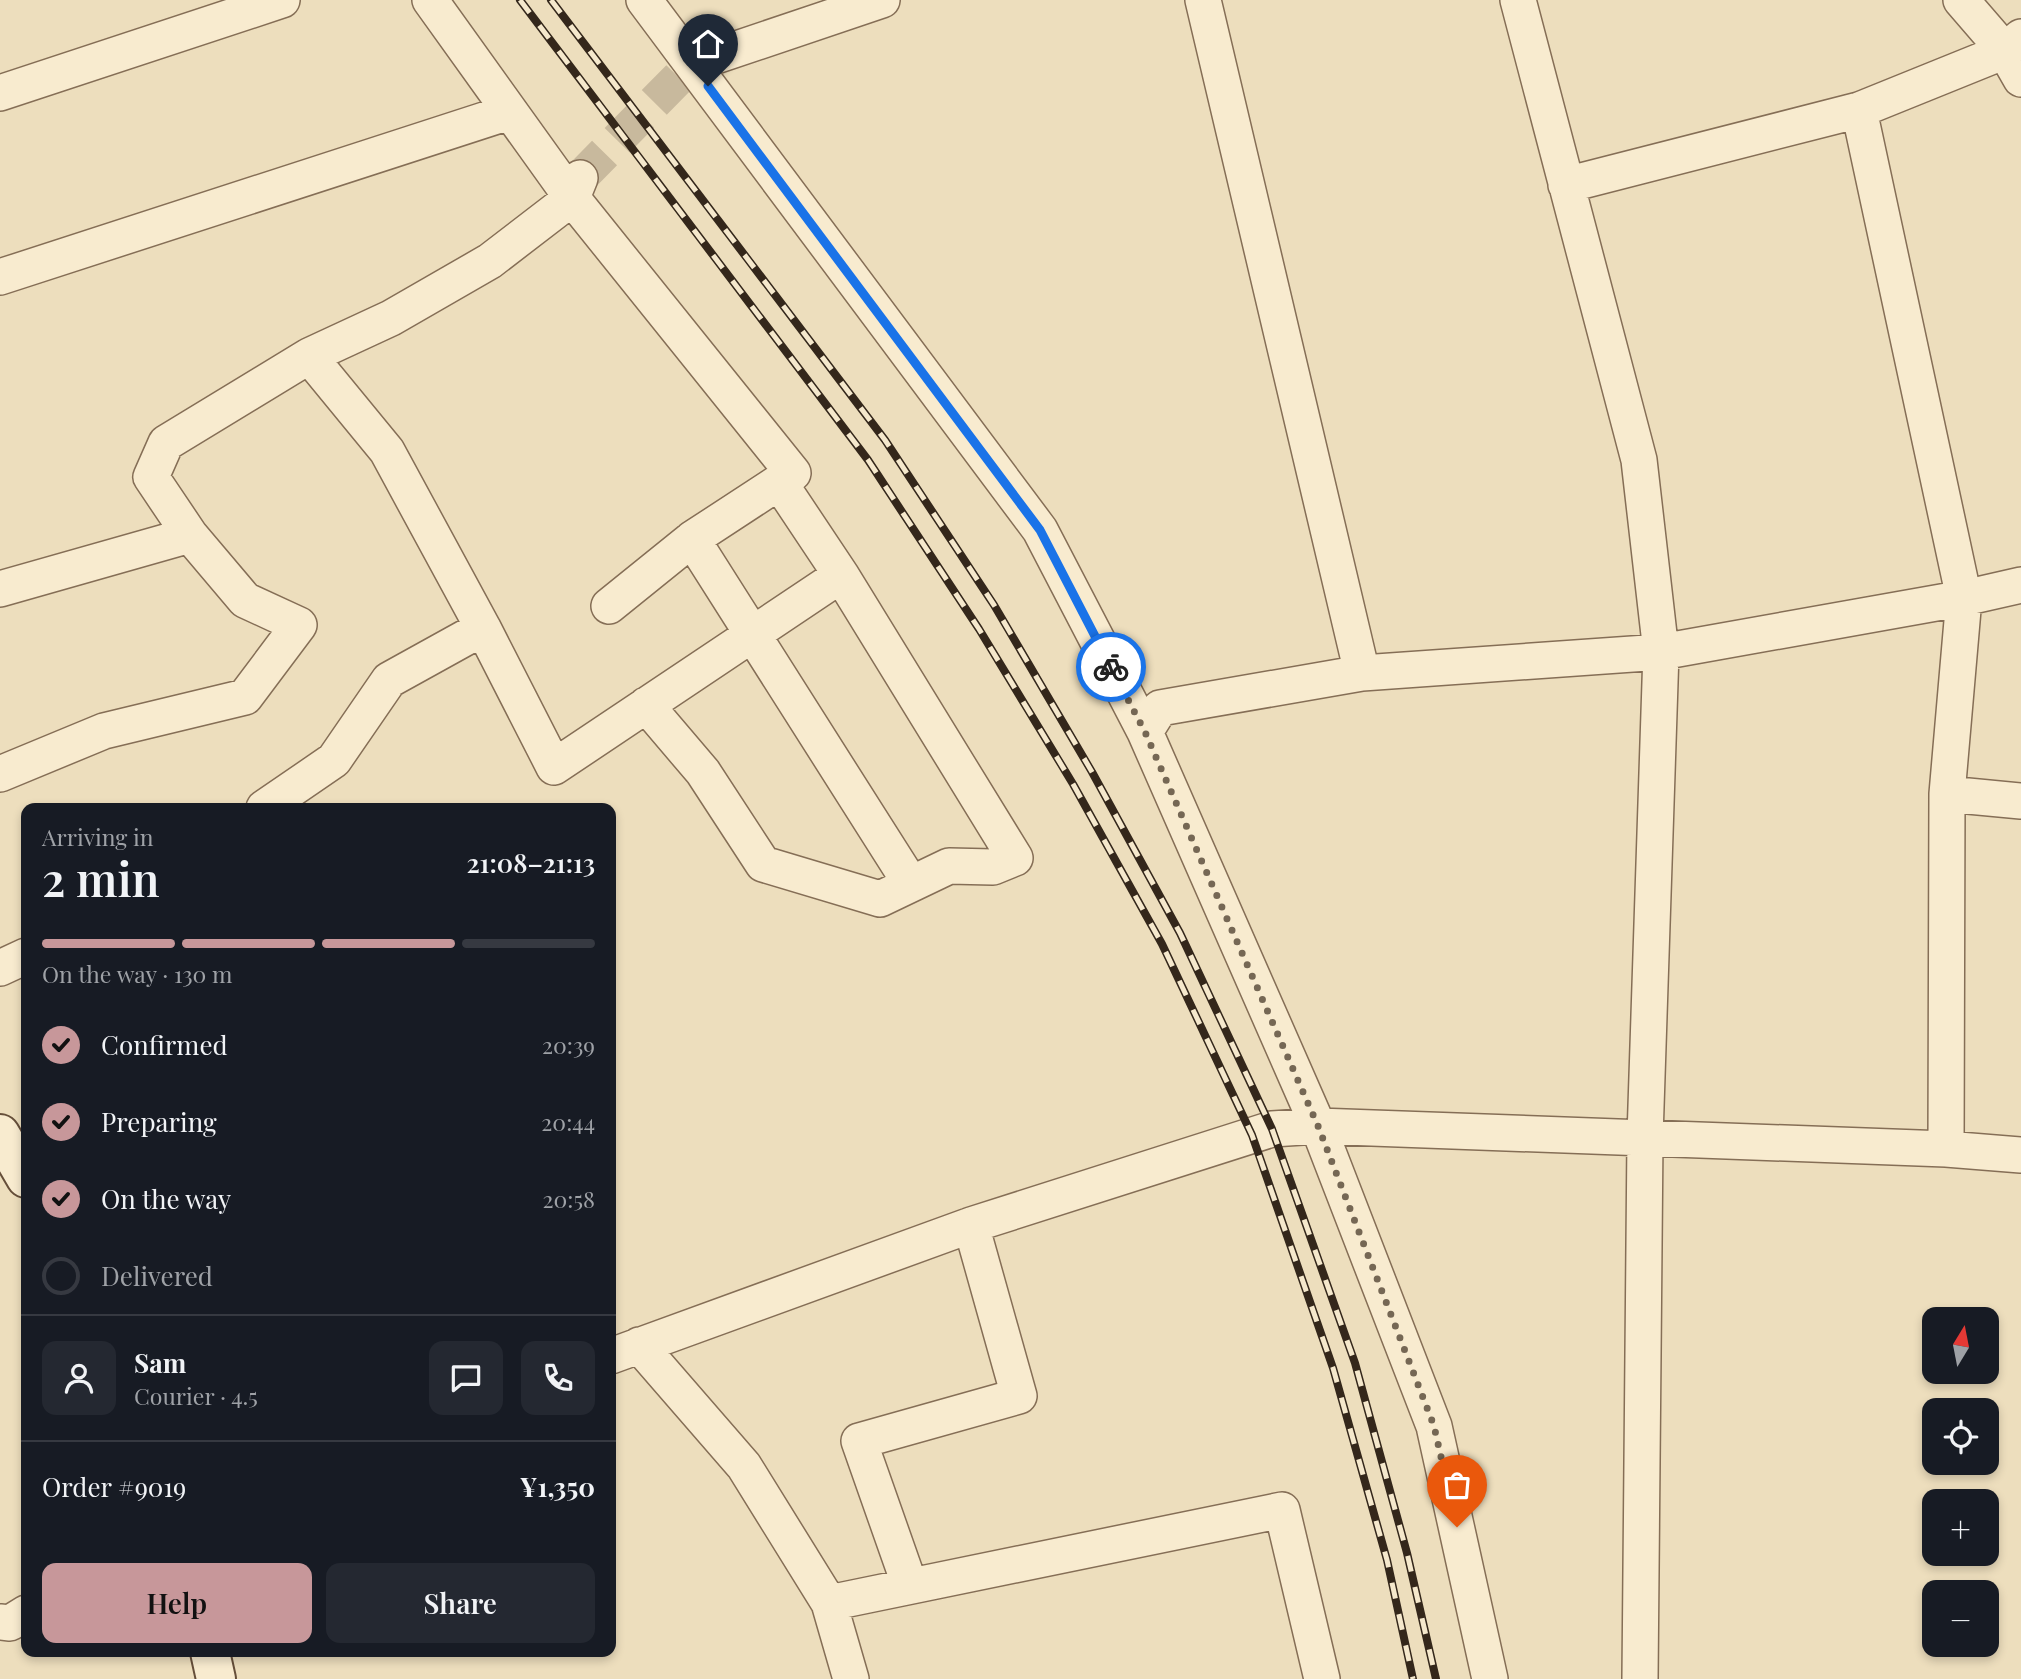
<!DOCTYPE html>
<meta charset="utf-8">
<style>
:root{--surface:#171b24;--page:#242831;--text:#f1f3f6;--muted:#9ea1a6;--line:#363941;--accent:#c7979a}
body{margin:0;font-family:"Playfair Display",serif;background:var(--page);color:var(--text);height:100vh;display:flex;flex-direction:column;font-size:26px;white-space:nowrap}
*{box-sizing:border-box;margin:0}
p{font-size:23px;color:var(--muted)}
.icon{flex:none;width:38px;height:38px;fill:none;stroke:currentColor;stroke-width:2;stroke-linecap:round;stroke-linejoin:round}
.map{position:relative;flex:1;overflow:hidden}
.sheet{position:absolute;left:21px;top:803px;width:595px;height:854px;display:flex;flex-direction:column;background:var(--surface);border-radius:14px;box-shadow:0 4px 10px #0003}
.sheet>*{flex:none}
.needle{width:46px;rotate:10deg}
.fabs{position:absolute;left:1922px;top:1307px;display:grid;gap:14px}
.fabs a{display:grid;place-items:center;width:77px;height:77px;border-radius:14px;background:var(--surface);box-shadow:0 4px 10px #0003;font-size:35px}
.pin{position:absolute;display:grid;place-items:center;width:60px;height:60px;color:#fff;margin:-72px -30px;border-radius:50% 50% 50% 0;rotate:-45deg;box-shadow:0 0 7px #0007}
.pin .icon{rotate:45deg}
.courier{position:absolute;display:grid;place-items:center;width:70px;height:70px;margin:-35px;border:5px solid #1a73e8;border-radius:50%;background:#fff;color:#222;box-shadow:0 2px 9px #0007}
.head em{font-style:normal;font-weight:600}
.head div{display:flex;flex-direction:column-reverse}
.head{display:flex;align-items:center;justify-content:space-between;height:119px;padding:0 21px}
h1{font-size:46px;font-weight:600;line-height:52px}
.bar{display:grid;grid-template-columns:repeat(4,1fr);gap:10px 7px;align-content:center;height:84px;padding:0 21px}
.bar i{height:9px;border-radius:5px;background:var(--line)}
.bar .on{background:var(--accent)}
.bar p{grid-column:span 4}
.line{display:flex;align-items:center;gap:18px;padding:0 21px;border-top:2px solid var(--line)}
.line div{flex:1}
.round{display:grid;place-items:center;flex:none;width:74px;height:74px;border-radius:14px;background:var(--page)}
ol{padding:0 21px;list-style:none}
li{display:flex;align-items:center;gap:21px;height:77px}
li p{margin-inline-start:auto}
li .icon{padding:7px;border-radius:50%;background:var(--accent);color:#111;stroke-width:4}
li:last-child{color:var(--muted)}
li i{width:38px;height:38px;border:4px solid var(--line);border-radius:50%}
.action{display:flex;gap:14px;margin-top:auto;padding:14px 21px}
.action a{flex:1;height:80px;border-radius:14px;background:var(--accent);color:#111;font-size:28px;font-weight:600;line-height:80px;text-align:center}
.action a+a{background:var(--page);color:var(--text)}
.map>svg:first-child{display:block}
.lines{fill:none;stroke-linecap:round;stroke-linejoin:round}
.minor-tunnel{stroke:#c8b99d;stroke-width:35;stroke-dasharray:35 18;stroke-linecap:butt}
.minor-casing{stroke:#856e56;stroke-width:38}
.secondary-casing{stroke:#664f3a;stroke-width:42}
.minor{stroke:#f8ebcf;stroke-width:35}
.secondary{stroke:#f8ebcf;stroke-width:38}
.rail-casing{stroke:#34271b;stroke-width:8}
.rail{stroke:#f5e8cc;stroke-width:5;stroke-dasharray:16;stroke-linecap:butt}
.done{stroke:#756754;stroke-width:7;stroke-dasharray:0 12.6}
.route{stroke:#1a73e8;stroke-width:9}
</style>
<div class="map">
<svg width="2021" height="1679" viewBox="0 0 2021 1679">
<rect width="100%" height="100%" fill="#eddebd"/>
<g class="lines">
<path class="minor-tunnel" d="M 580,178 L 692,64"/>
<g class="minor-casing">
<path id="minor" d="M 430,0 L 572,198 L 793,473 L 692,539
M 644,0 L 1040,530 L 1145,732 L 1318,1126 L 1434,1426 L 1490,1679
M 1203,0 L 1362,673
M 1518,0 L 1639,460 L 1661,652 L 1645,1137 L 1640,1679
M 1961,0 L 2005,51 L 2021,79
M 692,64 L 882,0
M 0,93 L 282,0
M 1859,110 L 1964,598 L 1947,794 L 1946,1149
M 580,178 L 572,198 L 490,261 L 391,318 L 309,356 L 387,451 L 483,628 L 554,767 L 841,575 L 1015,858 L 993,867 L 949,866 L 880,899 L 763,864 L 703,772 L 646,705
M 1566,185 L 1859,110 L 2005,51 L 2021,37
M 0,277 L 509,112
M 779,482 L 841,575
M 0,589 L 190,535
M 609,606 L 692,539 L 911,884
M 1145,732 L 1160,708 L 1362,673 L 1661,652 L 1964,598 L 2021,585
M 0,774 L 104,731 L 245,697 L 299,625 L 245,600 L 190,535 L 151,477 L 166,443 L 309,356
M 1947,794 L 2021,801
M 264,808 L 334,760 L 389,680 L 483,628
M 0,968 L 26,956
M 639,1345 L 744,1466 L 829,1603 L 851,1679
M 611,1356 L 971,1225 L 1272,1129 L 1318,1126 L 1946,1149 L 2021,1155
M 910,1586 L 859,1441 L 1019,1396 L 971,1225
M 829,1603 L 1282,1510 L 1322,1679
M 0,1622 L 10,1623 L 26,1613"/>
</g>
<g class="secondary-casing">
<path id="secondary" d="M 0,1134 L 26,1178
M 210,1652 L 216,1679"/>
</g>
<use href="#minor" class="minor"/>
<use href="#secondary" class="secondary"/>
<g class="rail-casing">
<path id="rail" d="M 520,0 L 868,460 L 979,629 L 1073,784 L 1162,944 L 1252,1135 L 1333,1368 L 1387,1560 L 1413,1679
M 551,0 L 885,440 L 994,605 L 1092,772 L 1180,933 L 1272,1129 L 1355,1363 L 1407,1553 L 1436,1679"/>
</g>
<use href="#rail" class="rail"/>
</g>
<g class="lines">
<path class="done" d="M 1111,667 L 1145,732 L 1318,1126 L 1434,1426 L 1457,1527"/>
<path class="route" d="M 708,86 L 1040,530 L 1111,667"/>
</g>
</svg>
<div class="fabs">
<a><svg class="needle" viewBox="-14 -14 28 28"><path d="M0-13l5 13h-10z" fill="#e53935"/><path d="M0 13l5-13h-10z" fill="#9ea1a6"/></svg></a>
<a><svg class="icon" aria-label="locate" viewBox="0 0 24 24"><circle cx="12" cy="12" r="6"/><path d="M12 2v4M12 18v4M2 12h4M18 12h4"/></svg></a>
<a>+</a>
<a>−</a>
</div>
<div class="pin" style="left:1457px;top:1527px;background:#ea580c"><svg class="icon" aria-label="bag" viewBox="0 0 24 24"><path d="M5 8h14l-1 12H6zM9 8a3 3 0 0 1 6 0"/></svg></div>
<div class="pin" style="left:708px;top:86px;background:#1f2937"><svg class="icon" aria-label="home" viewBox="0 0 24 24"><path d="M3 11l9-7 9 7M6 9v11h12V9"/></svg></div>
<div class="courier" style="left:1111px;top:667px"><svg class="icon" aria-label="bike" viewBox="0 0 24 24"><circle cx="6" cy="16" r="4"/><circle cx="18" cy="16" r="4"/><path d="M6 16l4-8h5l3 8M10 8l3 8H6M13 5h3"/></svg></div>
<section class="sheet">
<div class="head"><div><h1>2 min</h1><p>Arriving in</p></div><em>21:08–21:13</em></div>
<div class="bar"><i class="on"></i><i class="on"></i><i class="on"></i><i></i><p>On the way · 130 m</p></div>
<ol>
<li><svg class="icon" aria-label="check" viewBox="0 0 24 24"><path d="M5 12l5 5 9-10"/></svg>Confirmed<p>20:39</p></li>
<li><svg class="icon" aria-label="check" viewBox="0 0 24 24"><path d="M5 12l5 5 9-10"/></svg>Preparing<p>20:44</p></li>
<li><svg class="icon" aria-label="check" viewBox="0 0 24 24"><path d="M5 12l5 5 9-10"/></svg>On the way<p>20:58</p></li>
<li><i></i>Delivered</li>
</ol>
<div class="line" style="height:126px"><a class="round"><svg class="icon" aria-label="person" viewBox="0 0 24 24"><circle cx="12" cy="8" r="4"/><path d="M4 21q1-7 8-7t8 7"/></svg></a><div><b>Sam</b><p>Courier · 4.5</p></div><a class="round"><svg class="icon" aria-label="chat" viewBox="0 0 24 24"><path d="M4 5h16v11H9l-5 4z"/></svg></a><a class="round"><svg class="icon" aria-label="phone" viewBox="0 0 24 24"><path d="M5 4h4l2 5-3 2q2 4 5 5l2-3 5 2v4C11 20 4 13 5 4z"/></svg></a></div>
<div class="line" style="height:91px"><div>Order #9019</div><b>¥1,350</b></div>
<div class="action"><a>Help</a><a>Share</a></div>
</section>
</div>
